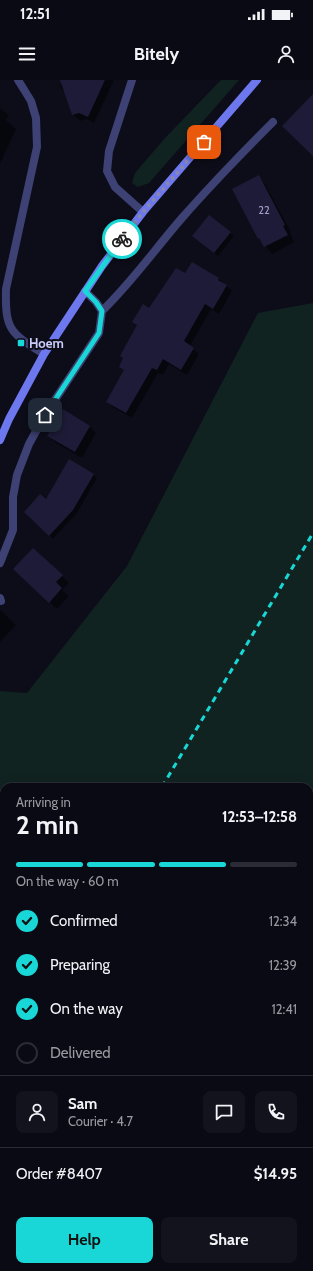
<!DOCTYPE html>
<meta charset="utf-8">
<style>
:root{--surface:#0a0a14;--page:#13131d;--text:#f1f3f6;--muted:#999aa0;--line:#2a2b34;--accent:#19d7d6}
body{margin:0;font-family:Cabin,sans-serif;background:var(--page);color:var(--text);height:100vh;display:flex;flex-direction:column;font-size:15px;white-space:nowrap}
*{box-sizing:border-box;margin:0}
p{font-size:13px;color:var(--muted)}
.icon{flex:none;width:22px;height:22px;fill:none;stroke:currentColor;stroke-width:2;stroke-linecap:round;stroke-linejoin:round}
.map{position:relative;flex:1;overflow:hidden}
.details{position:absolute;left:0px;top:703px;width:313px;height:488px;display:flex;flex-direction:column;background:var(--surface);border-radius:12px 12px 0 0;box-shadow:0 4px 16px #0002,0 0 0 1px var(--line)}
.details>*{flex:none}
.pin{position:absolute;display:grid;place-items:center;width:34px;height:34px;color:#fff;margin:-17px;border-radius:8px;box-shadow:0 2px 6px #0006}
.courier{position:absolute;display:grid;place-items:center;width:40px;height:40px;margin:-20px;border:3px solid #19d7d6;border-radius:50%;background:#fff;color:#222;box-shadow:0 1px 5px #0007}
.overview em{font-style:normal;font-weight:800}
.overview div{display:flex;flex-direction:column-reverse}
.overview{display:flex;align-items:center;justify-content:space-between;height:68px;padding:0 16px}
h1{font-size:26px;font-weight:800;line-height:30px}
.bar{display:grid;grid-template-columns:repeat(4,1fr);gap:6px 4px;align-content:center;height:48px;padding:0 16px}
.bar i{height:5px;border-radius:3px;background:var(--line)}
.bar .current{background:var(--accent)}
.bar p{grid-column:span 4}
.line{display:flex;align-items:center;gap:10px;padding:0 16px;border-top:1px solid var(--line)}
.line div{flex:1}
.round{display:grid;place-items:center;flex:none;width:42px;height:42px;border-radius:8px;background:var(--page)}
ol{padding:0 16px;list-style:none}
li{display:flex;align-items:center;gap:12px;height:44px}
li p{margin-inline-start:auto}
li .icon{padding:4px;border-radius:50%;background:var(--accent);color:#111;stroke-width:4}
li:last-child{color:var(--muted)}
li i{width:22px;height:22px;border:2px solid var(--line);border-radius:50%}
.button{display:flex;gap:8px;margin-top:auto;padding:8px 16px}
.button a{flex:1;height:46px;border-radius:8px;background:var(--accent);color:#111;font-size:16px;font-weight:800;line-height:46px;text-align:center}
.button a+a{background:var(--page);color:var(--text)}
.status{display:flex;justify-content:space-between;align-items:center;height:28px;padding:0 20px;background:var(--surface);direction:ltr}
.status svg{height:11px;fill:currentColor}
header{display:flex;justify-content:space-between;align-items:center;height:52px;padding:0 16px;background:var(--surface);font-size:18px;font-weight:800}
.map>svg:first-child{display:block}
.green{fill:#102320}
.shadow{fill:#0007}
.building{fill:#1e1b38}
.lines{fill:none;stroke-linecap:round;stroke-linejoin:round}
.minor{stroke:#3d4174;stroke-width:8}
.secondary{stroke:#6e78ee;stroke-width:8}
.trunk{stroke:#ca5acc;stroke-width:11}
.rail{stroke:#19d7d6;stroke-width:3;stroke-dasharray:6 5;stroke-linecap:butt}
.done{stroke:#8988ab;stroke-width:4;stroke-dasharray:0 7.2}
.route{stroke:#19d7d6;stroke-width:5}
.poi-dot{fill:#19d7d6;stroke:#0d0d1a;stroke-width:1.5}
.labels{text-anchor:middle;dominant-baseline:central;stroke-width:4;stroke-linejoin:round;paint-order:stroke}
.number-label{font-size:11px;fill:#a09fc9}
.poi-label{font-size:13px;font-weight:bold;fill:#cccbf9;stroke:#0d0d1a;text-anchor:start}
</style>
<div class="status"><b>12:51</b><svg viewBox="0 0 49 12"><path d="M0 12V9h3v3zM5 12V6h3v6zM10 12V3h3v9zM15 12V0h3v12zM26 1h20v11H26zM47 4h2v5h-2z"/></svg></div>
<header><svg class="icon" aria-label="menu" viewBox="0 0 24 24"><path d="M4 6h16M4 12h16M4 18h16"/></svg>Bitely<svg class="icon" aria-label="person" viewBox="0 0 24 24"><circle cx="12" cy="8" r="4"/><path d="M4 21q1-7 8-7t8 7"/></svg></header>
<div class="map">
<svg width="313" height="1191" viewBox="0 0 313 1191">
<rect width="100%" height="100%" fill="#0d0d1a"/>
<path class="green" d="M 221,0 L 239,0 L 149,103 L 138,107 L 132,103 L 135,93 L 166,57 Z
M 313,223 L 313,958 L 311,962 L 309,962 L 309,707 L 4,707 L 4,1187 L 132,1187 L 132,1191 L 0,1191 L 0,611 L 27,613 L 127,486 L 258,233 Z"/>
<path class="shadow" d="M 63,0 L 114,0 L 94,43 L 86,39 L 80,41 L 73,34 L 66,14 L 60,7 Z
M 0,28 L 9,35 L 6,40 L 16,49 L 0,84 Z
M 258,97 L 265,104 L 291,152 L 290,153 L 294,162 L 272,174 L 259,158 Z
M 230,152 L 234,156 L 218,176 L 197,159 Z
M 192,184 L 219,199 L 232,211 L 219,234 L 211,229 L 190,266 L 199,274 L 187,295 L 169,284 L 163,295 L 158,293 L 132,338 L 113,327 L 107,322 L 125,291 L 120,287 L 138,246 L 133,242 L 150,229 L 186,194 Z
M 89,346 L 96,353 L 82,378 L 56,363 L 49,356 Z
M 93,394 L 97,398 L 77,433 L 53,459 L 25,432 Z
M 21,496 L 62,496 L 69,503 L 62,510 L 69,516 L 57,529 Z
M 0,530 L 16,545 L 0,562 Z"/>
<path class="building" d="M 60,0 L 105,0 L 88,37 L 79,33 L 72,35 Z
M 313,14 L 313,76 L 282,46 Z
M 259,95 L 285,145 L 283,146 L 288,155 L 264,167 L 259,158 L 258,159 L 232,109 Z
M 209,135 L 231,152 L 214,173 L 192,156 Z
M 192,182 L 219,198 L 218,200 L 227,205 L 213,229 L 205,224 L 184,261 L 194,268 L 181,290 L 163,279 L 157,290 L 152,288 L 126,333 L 106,322 L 124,290 L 119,287 L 123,278 L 120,276 L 137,245 L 132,242 L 143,224 L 149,228 L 176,188 L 185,193 Z
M 63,329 L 90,346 L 75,372 L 47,356 Z
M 69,379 L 94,394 L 73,430 L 49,456 L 24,432 L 40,414 L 46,419 Z
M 33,468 L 63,495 L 56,502 L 62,508 L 49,523 L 13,489 Z"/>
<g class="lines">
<path class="minor" d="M 18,0 L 31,21 L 36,38 L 37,67 L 6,209 C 5,250 10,253 44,274
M 132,0 L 109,71 L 107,91 L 115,107 L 143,132
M 102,231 C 132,202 155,169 182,138 C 211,105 242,73 273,42
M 0,483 L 13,450 L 13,417 L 17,395 L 29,364 L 45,335 L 99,253 L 102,231 L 96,222 L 85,211
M 0,518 L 1,521"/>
<path class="secondary" d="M 0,360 L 9,339 L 44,274 L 102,186 L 143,132 L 257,0"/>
<path class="trunk" d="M 309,1022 L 313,1014
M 245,1191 L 246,1187"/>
<path class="rail" d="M 162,707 L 313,453
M 1,1191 L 4,1175"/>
</g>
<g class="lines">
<path class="done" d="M 122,159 L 143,132 L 204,62"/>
<path class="route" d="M 45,335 L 99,253 L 102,231 L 96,222 L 85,211 L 122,159"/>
</g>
<rect class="poi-dot" x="17" y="259" width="8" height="8" rx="2"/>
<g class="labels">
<g class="number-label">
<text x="264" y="130">22</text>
</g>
<g class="poi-label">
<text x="29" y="263">Hoem</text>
</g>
</g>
</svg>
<div class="pin" style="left:204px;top:62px;background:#ea580c"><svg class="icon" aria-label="bag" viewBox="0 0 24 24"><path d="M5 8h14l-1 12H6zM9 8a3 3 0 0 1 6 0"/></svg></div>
<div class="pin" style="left:45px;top:335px;background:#1f2937"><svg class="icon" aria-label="home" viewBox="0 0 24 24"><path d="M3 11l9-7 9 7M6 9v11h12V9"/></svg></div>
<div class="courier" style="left:122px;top:159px"><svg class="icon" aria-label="bike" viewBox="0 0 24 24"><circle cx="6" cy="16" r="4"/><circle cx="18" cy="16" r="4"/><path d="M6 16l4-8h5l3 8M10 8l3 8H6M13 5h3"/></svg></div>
<section class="details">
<div class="overview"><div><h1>2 min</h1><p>Arriving in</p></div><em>12:53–12:58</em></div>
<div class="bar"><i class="current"></i><i class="current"></i><i class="current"></i><i></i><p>On the way · 60 m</p></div>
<ol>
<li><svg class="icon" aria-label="check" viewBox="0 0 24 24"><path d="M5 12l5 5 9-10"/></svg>Confirmed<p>12:34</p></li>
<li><svg class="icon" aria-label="check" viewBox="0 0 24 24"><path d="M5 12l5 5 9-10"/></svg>Preparing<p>12:39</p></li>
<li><svg class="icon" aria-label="check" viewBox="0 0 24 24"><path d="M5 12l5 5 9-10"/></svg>On the way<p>12:41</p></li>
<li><i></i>Delivered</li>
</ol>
<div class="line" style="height:72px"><a class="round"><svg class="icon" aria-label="person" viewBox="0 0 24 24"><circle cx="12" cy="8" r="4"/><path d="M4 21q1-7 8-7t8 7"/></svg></a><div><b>Sam</b><p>Courier · 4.7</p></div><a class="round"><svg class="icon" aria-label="chat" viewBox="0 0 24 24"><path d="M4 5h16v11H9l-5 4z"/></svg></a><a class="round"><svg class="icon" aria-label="phone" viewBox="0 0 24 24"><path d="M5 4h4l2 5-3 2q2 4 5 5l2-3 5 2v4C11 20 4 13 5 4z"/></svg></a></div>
<div class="line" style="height:52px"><div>Order #8407</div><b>$14.95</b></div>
<div class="button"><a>Help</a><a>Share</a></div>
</section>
</div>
